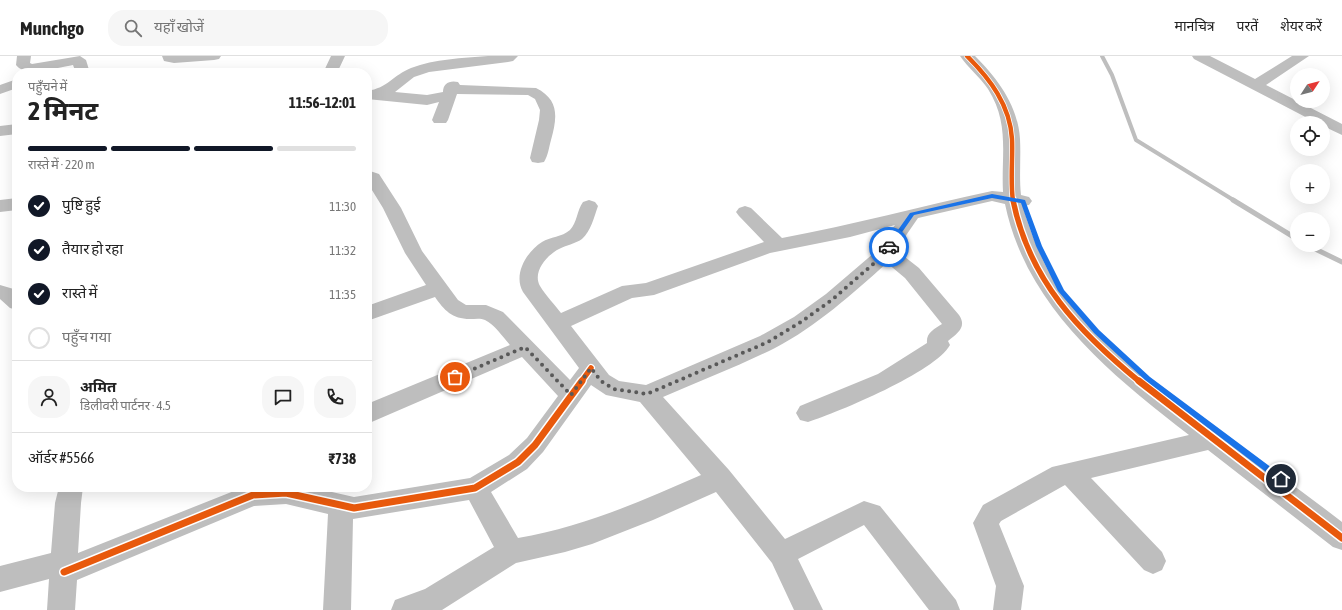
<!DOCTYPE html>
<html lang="hi">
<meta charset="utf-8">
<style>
:root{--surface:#fff;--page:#f6f6f6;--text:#222;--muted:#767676;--line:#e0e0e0;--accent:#111827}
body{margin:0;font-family:"Asap Condensed","Noto Sans Devanagari",sans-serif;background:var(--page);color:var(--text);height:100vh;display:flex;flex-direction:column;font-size:15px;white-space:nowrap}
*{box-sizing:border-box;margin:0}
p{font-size:13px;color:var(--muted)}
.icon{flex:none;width:22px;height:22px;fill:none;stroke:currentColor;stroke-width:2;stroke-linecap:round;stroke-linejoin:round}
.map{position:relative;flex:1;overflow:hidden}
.drawer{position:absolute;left:12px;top:12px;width:360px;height:424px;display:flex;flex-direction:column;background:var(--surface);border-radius:16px;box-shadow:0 4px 16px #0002}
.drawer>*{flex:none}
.needle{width:26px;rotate:54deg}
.fabs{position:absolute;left:1290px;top:12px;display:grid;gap:8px}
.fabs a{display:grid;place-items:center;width:40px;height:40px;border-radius:50%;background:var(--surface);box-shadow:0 4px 16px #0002;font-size:20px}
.pin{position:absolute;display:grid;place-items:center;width:34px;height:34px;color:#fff;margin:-17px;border:2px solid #fff;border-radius:50%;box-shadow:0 1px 4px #0007}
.courier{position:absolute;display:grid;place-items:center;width:40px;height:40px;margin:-20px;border:3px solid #1a73e8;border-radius:50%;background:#fff;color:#222;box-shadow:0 1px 5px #0007}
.summary em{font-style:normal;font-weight:700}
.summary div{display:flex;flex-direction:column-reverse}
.summary{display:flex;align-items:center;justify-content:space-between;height:68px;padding:0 16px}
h1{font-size:26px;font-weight:700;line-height:30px}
.bar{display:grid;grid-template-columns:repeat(4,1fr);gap:6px 4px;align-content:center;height:48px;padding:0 16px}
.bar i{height:5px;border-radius:3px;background:var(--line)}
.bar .on{background:var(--accent)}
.bar p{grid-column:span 4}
.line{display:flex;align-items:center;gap:10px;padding:0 16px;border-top:1px solid var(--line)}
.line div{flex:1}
.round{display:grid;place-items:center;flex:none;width:42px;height:42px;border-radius:16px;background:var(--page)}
ol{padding:0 16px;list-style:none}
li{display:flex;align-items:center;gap:12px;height:44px}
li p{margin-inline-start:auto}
li .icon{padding:4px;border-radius:50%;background:var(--accent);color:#fff;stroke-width:4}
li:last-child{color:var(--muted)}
li i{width:22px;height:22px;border:2px solid var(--line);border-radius:50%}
header{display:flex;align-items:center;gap:24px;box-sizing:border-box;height:56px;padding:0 20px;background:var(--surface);border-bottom:1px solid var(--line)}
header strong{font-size:19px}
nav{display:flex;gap:22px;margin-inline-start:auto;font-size:14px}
.search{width:280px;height:36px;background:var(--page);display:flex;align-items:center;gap:10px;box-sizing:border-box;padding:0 14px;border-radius:16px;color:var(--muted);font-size:15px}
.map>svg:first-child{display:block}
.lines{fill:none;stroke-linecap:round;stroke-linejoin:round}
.stream-far1{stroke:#bebebe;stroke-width:4}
.stream{stroke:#bebebe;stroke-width:5}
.minor{fill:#bebebe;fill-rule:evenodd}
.cycleway-far2-casing{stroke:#fff;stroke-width:6}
.cycleway-far1-casing{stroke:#fff;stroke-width:8}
.cycleway-casing{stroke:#fff;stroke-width:10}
.cycleway-far2{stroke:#e8590c;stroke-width:4.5}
.cycleway-far1{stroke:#e8590c;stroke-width:5.5}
.cycleway{stroke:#e8590c;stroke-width:7}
.route{fill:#1a73e8}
.done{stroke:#595959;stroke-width:4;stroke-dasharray:0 7.2}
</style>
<header>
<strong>Munchgo</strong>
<div class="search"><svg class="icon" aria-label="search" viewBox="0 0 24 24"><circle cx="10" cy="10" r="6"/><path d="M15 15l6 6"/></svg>यहाँ खोजें</div>
<nav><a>मानचित्र</a><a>परतें</a><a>शेयर करें</a></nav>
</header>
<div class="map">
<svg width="1342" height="554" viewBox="0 0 1342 554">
<rect width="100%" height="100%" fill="#fff"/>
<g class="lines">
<path class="stream-far1" d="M 1102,0 L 1112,19 L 1136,84 L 1235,145"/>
<path class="stream" d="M 1233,144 L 1297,183
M 1307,189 L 1342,206"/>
<path class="minor" d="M 17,0 L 31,0 L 30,7 L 32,8 L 80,0 L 86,4 L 90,17 L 76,17 L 73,9 C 60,11 25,22 16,9 Z
M 162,0 L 221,0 L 219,3 L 214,4 L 174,7 L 164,5 Z
M 331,0 L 345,0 L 337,17 L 323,17 Z
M 488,0 L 518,0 L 513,5 L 508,6 L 429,16 L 414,21 L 395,36 L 427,39 L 443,36 C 443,28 449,24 458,26 L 460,29 L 536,32 C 560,44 557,62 551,84 C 549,91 548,100 544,106 L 538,107 L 532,106 L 530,102 L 539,64 L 540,54 L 535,43 L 528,39 L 457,38 L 448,64 L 446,67 L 434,67 L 432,64 L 439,46 L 427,49 L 367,43 L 367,35 C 388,32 393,19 411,12 C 435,3 462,2 488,0 Z
M 960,0 L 975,0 C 998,23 1018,50 1020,83 C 1021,102 1019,121 1021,139 L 1029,141 L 1032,145 L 1029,149 L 1023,150 L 1024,154 C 1032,181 1043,208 1058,231 C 1077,259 1103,281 1128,303 C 1196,362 1271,411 1342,466 L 1342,494 L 1333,491 L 1208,394 L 1091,422 L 1162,496 L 1166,505 L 1162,514 L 1153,518 L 1144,514 L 1065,429 L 1001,465 L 999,468 L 1024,530 L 1021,554 L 993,554 L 996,530 L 973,467 L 983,449 L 1052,411 L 1189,379 C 1110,318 1026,250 1005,148 L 992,145 L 918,162 L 896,194 L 919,212 L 959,259 C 967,271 958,277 948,285 L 950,289 C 935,316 839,356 808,366 L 800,364 L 796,357 L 800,350 L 878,318 L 927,287 C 926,277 934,273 942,268 L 905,222 L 887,207 C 852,238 817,270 775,292 C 739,310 700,325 663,341 L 729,414 L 785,483 L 864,445 L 880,450 L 956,544 L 960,554 L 929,554 L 864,469 L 798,503 L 823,554 L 794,554 L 772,507 L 716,436 L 653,464 L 592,488 L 565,496 L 516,507 L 442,554 L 391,554 L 395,544 L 425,533 L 494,491 L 469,444 L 353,463 L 351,554 L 323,554 L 328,458 L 286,448 L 254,450 L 77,524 L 75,554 L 47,554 L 49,523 L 0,536 L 0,510 L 51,497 L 55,447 L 59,431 L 83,431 L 81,447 L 78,497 L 244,431 L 310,431 L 354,441 L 470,422 L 509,399 L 527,382 L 558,340 L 522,301 L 367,368 L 367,348 L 510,289 C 503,281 494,268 485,264 C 481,262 475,263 470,263 C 452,263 444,254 435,241 L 367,265 L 367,250 L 426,229 L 405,197 L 383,152 L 367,126 L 367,114 L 379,118 L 401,152 L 422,195 L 458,244 L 466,249 L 486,249 L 503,256 L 570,324 L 579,312 L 523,236 C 513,219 526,196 542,186 C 550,181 562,181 570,174 C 577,167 577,154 583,146 L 589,144 L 595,146 L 598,150 C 594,161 591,175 582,183 C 575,188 566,189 559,193 C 547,199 532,216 540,230 C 546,240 555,249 561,257 L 622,230 L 646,227 L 764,186 L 739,160 L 736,156 L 739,152 L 745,150 L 751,152 L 782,182 C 853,169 922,150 992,135 L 1003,136 C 1001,99 1010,68 988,33 C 980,21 968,12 960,0 ZM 895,169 L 874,197 L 826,238 L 794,261 L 760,280 L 646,329 L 619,325 L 609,319 L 571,270 L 632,242 L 654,239 L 770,197 L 850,181 ZM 591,329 L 606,339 L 640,346 L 701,419 C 642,445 583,471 518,482 L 491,436 L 527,413 L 543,396 Z
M 1192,0 L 1210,0 L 1255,23 L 1292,0 L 1309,0 L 1266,29 L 1342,68 L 1342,79 L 1323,70 L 1323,67 L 1317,67 L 1194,3 Z
M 17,23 L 17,32 L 0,38 L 0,29 Z
M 17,68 L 17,78 L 0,80 L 0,70 Z
M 17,142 L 17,154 L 0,156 L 0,144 Z
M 0,229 L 17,234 L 17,254 L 10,252 L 0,243 Z"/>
<g class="cycleway-far2-casing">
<path id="cycleway-far2" d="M 967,0 C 990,23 1010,49 1012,83 C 1013,103 1010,124 1013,145"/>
</g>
<g class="cycleway-far1-casing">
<path id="cycleway-far1" d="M 1013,144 C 1029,224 1079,276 1140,326
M 581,326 L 591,312"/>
</g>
<g class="cycleway-casing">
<path id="cycleway" d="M 1139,325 L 1342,482
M 64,516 L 253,439 L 286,437 L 354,452 L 475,432 L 518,406 L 535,389 L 582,325"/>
</g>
<use href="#cycleway-far2" class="cycleway-far2"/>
<use href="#cycleway-far1" class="cycleway-far1"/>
<use href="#cycleway" class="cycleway"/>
</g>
<path class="route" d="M 992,138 L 1025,144 L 1042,190 L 1064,234 L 1099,274 L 1150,321 L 1284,421 L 1284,425 L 1278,425 L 1145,324 L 1094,277 L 1058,235 L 1036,190 L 1021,147 L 992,142 L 914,159 L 891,192 L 886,191 L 910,157 Z"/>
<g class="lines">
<path class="done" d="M 455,321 L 525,291 L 571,339 L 591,312 L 601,325 L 614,333 L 647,338 L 768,286 L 801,266 L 833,243 L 880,202 L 889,191"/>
</g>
</svg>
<div class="fabs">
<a><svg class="needle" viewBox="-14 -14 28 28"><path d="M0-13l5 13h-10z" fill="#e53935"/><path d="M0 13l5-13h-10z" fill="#767676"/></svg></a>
<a><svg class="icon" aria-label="locate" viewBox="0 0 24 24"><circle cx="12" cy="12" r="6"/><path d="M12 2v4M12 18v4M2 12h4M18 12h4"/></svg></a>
<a>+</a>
<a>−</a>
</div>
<div class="pin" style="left:455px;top:321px;background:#ea580c"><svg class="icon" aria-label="bag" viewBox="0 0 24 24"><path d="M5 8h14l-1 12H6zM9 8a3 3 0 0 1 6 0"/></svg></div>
<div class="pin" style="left:1281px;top:423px;background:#1f2937"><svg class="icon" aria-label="home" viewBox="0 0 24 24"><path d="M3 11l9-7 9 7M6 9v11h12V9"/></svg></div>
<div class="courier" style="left:889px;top:191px"><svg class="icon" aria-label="car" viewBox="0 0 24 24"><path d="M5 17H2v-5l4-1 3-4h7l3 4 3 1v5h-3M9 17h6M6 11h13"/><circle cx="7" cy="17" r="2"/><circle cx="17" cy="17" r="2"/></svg></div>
<section class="drawer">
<div class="summary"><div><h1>2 मिनट</h1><p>पहुँचने में</p></div><em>11:56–12:01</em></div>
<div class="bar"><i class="on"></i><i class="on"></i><i class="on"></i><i></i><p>रास्ते में · 220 m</p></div>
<ol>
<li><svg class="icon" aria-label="check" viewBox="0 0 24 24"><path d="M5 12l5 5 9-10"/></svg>पुष्टि हुई<p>11:30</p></li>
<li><svg class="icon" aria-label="check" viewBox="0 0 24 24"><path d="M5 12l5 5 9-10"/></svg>तैयार हो रहा<p>11:32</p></li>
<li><svg class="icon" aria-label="check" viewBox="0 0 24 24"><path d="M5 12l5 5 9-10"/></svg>रास्ते में<p>11:35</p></li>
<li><i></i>पहुँच गया</li>
</ol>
<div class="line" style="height:72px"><a class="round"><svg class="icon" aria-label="person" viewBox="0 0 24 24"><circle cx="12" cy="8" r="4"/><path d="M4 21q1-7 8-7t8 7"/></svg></a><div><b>अमित</b><p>डिलीवरी पार्टनर · 4.5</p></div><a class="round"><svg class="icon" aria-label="chat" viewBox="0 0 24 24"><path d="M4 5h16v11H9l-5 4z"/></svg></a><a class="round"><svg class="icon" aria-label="phone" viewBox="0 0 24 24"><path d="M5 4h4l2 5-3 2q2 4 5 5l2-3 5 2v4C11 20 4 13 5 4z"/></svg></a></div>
<div class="line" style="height:52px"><div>ऑर्डर #5566</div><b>₹738</b></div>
</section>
</div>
